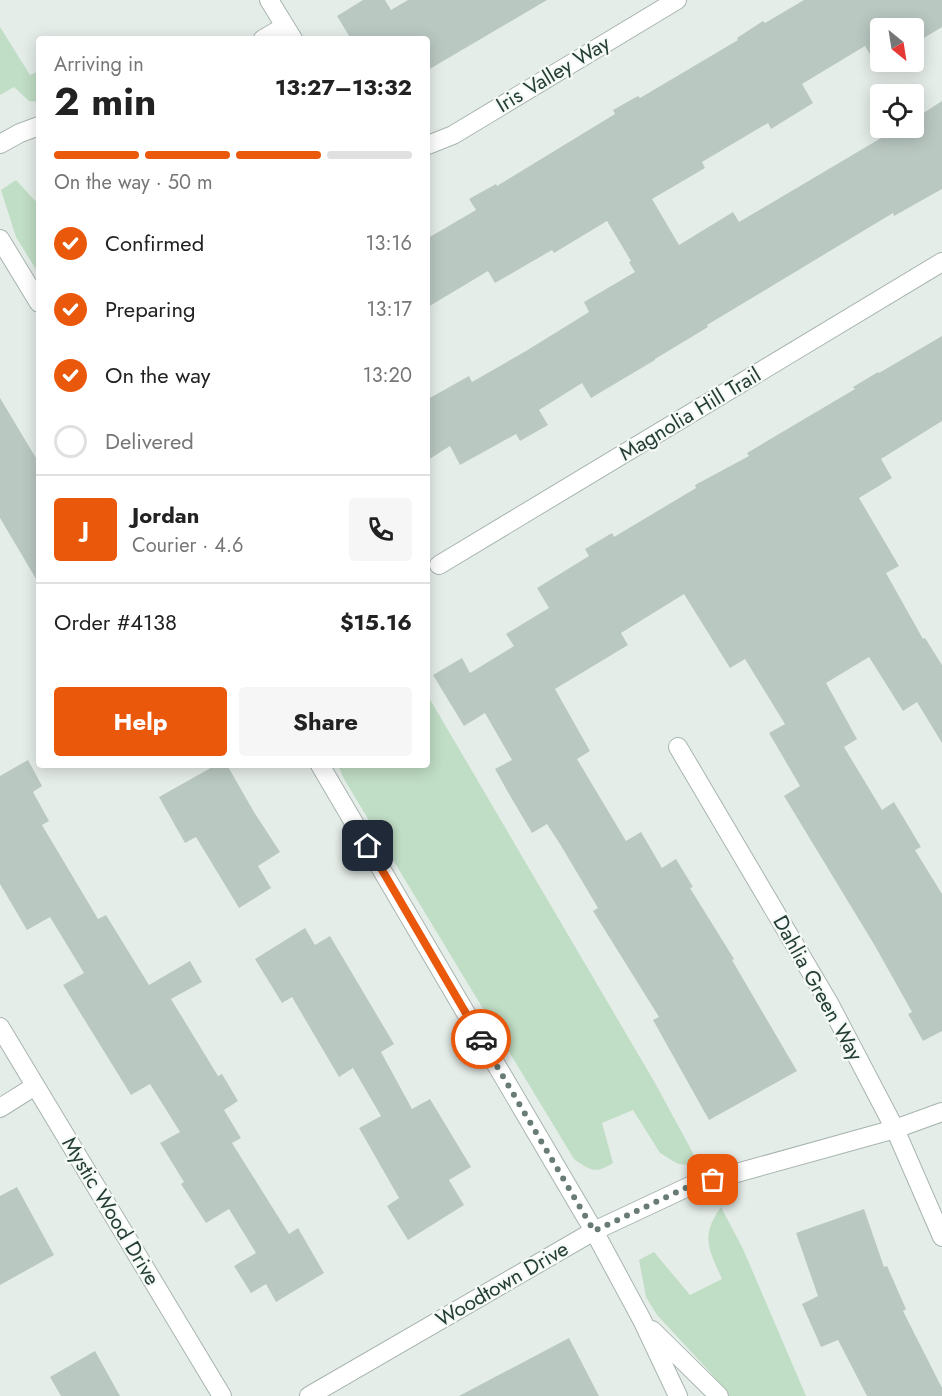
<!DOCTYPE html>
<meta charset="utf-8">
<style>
:root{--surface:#fff;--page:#f6f6f6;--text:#222;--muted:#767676;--line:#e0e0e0;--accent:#ea580c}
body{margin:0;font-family:Jost,sans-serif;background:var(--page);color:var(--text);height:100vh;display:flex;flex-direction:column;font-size:22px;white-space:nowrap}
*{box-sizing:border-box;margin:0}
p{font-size:20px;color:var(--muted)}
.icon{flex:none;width:33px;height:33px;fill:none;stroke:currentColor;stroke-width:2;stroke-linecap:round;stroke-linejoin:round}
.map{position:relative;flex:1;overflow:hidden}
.side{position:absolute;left:36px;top:36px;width:394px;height:732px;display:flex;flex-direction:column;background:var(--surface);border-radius:6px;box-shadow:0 3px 15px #0003}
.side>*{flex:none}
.needle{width:39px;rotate:150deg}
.controls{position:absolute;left:870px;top:18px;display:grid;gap:12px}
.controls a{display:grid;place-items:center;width:54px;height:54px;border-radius:6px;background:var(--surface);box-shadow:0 3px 15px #0003;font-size:30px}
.pin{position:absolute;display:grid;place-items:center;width:51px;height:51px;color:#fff;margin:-26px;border-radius:12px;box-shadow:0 3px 9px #0006}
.courier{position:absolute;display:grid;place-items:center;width:60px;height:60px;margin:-30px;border:4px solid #ea580c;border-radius:50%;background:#fff;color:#222;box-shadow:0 2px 8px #0007}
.summary em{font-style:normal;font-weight:700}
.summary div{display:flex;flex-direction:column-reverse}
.summary{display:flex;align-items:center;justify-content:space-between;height:102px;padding:0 18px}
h1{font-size:39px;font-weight:700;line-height:45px}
.bar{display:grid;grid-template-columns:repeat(4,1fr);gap:9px 6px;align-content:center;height:72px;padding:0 18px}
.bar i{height:8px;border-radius:4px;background:var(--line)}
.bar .selected{background:var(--accent)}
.bar p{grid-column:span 4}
.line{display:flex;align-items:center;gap:15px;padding:0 18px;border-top:2px solid var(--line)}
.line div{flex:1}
.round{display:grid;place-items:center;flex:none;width:63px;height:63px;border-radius:6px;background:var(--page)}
ol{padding:0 18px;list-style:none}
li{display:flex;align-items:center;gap:18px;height:66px}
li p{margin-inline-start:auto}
li .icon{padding:6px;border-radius:50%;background:var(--accent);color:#fff;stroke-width:4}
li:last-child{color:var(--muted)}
li i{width:33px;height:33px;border:3px solid var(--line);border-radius:50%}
.cta{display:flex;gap:12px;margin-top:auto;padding:12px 18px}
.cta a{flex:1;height:69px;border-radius:6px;background:var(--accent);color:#fff;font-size:24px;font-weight:700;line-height:69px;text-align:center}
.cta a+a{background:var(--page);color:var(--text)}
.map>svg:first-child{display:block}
.green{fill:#c0ddc5}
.building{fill:#bac8c2}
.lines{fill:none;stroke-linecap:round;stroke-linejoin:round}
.minor-casing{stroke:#a8b5af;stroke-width:20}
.minor{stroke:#fff;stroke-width:18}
.done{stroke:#687b74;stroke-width:6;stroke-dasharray:0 10.8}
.route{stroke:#ea580c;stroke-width:8}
.labels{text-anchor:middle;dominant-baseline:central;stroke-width:4.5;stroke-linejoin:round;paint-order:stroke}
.street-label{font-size:21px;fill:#253e35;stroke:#f5faf7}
</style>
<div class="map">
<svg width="942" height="1396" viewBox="0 0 942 1396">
<rect width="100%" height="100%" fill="#e5ede9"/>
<path class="green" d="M 0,27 L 30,75 L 39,71 L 39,102 L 29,101 L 14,87 L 0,95 Z
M 16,180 L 39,205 L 39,274 L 16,237 L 1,190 Z
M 428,696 L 655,1083 L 700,1166 L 678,1164 L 660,1153 L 633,1110 L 602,1123 L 613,1163 C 595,1174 591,1171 574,1159 L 344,779 L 338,765 L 428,765 Z
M 721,1207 L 743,1249 L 806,1396 L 729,1396 L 710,1372 L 657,1315 L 646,1297 L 639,1260 L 654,1252 L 690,1295 L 722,1279 C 710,1251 699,1237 721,1207 Z"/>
<path class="building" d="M 363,0 L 385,0 L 391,10 L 408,0 L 547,0 L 428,70 L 428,39 L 351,39 L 337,16 Z
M 804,0 L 942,0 L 942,27 L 914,44 L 914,28 L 880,28 L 880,62 L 884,62 L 877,66 L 865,46 L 802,84 L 813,103 L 771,129 L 768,123 L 702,162 L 705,168 L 652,199 L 679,245 L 733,212 L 739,222 L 898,128 L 914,128 L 914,119 L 942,101 L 942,189 L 894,216 L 893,213 L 707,325 L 708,327 L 655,359 L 655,360 L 591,398 L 582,383 L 539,410 L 548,425 L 520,441 L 516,434 L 460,465 L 450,446 L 428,460 L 428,399 L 469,376 L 472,382 L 526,351 L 589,312 L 584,302 L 635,272 L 629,262 L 631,261 L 607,221 L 554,253 L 552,250 L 495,283 L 488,271 L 428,307 L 428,238 L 476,210 L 469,199 L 496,184 L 497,186 L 615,114 L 613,110 L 638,96 L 640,98 L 738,40 L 737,38 L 763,21 L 765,23 Z
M 942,336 L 942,421 L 881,459 L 892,478 L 859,498 L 899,566 L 886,573 L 923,639 L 925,638 L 942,665 L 942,743 L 917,702 L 903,711 L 869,657 L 826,683 L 857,739 L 844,747 L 882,810 L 894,802 L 921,847 L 915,850 L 942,894 L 942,1031 L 923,1041 L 908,1014 L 912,1012 L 875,946 L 784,796 L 800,786 L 769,733 L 785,724 L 745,659 L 730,668 L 684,594 L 621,633 L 628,645 L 555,689 L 590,751 L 577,759 L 626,841 L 641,832 L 662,868 L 676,859 L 693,887 L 690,888 L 734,959 L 732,960 L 797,1071 L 709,1120 L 653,1020 L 659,1017 L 593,911 L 598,908 L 560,844 L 547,824 L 532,833 L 509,794 L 495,769 L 512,760 L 485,713 L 464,726 L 433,675 L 462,658 L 470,673 L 514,646 L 506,634 L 549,608 L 537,588 L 589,556 L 585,549 L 612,533 L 614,537 L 696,488 L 695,485 L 749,456 L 747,453 L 855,389 L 853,387 L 878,372 L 879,373 Z
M 0,398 L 39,463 L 39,584 L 0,518 Z
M 28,760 L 42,786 L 33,792 L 49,821 L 42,825 L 98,919 L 106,915 L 149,985 L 190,961 L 202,982 L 171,999 L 218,1076 L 222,1074 L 238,1101 L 224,1110 L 241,1138 L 232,1143 L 289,1234 L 298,1228 L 324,1273 L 276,1302 L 266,1284 L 251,1293 L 234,1266 L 256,1253 L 229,1209 L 206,1223 L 181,1184 L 184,1182 L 160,1143 L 180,1132 L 150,1084 L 131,1095 L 63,985 L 84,973 L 50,917 L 27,930 L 0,884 L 0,776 Z
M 216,765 L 227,765 L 254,812 L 280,852 L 258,866 L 271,888 L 239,908 L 196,837 L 185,843 L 159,797 Z
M 305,928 L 315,945 L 330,936 L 394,1044 L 381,1052 L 412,1109 L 430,1099 L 471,1167 L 449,1180 L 464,1205 L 408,1240 L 387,1206 L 399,1198 L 359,1128 L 381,1116 L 353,1068 L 339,1077 L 292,997 L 282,1003 L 255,959 Z
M 17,1187 L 54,1255 L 0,1285 L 0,1196 Z
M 864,1209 L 884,1267 L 887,1266 L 906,1309 L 903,1311 L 942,1388 L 942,1396 L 867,1396 L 838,1340 L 821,1347 L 802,1304 L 818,1296 L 796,1233 Z
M 569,1338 L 599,1396 L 459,1396 Z
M 95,1351 L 120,1396 L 61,1396 L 50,1377 Z"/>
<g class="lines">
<g class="minor-casing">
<path id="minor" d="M 269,0 L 293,39
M 263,39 L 285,26
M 0,144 L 20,133 L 39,126
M 428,145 L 453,135 L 677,0
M 0,239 L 39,303
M 439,565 L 942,262
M 678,747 L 829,1003 L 895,1129 L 942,1237
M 320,765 L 594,1231 L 642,1320 L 678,1396
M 0,1027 L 222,1396
M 0,1108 L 35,1086
M 652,1330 L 719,1396
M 309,1396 L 594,1231 L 690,1186 L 895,1129 L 942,1112"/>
</g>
<use href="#minor" class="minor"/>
</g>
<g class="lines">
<path class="done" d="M 481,1039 L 594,1231 L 690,1186 L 713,1180"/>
<path class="route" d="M 368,846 L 481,1039"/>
</g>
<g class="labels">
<g class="street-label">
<text transform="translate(553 74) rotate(-31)">Iris Valley Way</text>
<text transform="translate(690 414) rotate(-31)">Magnolia Hill Trail</text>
<text transform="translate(818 988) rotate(61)">Dahlia Green Way</text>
<text transform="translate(111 1211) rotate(59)">Mystic Wood Drive</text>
<text transform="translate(502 1284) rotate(-30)">Woodtown Drive</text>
</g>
</g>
</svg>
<div class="controls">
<a><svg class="needle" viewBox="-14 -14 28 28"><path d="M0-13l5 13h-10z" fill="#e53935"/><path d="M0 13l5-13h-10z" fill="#767676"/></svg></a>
<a><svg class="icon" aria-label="locate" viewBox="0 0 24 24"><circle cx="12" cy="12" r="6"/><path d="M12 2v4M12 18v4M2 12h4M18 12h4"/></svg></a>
</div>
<div class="pin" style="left:713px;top:1180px;background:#ea580c"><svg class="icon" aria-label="bag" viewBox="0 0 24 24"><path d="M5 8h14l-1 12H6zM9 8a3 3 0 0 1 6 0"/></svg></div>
<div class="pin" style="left:368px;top:846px;background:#1f2937"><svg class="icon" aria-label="home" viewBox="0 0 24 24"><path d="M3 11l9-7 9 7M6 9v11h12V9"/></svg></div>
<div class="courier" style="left:481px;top:1039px"><svg class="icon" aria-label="car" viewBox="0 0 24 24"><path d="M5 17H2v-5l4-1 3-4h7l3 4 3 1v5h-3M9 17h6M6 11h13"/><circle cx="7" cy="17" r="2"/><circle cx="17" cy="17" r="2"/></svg></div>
<section class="side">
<div class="summary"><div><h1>2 min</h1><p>Arriving in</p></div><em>13:27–13:32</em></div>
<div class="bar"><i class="selected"></i><i class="selected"></i><i class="selected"></i><i></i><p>On the way · 50 m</p></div>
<ol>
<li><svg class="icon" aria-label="check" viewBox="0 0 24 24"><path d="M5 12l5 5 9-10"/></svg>Confirmed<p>13:16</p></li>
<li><svg class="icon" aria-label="check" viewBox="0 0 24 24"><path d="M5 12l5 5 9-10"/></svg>Preparing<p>13:17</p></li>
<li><svg class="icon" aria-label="check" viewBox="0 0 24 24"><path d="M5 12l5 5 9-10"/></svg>On the way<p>13:20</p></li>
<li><i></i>Delivered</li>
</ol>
<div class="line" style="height:108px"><b class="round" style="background:var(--accent);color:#fff">J</b><div><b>Jordan</b><p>Courier · 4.6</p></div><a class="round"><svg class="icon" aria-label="phone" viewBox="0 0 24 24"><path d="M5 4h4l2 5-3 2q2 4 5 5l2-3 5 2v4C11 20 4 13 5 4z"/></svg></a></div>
<div class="line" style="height:78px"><div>Order #4138</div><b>$15.16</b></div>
<div class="cta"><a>Help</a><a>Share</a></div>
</section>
</div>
